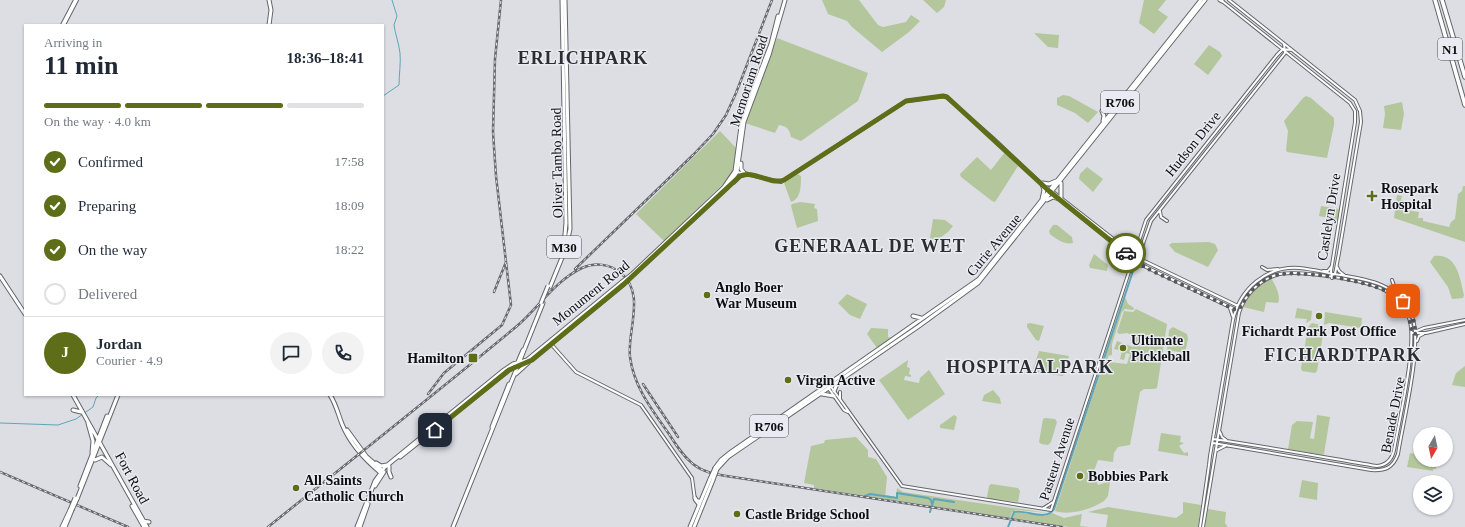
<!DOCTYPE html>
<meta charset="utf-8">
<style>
:root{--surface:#fff;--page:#f2f2f3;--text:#1f2937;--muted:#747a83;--line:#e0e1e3;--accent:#5e6d18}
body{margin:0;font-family:Georgia,serif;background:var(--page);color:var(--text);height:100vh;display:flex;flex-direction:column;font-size:15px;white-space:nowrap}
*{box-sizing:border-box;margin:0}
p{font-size:13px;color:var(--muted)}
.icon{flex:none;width:22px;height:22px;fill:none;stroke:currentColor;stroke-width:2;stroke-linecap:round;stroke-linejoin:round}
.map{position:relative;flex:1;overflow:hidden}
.sheet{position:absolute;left:24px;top:24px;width:360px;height:372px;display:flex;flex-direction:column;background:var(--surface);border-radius:0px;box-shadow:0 1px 3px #0004}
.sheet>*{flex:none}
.needle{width:26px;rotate:189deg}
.buttons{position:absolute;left:1413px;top:427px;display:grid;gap:8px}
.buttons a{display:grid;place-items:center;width:40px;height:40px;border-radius:50%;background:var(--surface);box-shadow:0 1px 3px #0004;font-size:20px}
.pin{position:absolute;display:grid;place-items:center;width:34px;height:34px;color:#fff;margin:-17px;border-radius:8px;box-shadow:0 2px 6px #0006}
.courier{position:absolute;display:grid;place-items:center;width:40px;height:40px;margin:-20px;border:3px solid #5e6d18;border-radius:50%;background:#fff;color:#222;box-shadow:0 1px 5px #0007}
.headline em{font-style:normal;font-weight:700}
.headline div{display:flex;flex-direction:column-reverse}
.headline{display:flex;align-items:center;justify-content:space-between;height:68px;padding:0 20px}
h1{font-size:26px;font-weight:700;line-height:30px}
.bar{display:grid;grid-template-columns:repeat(4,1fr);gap:6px 4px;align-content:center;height:48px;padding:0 20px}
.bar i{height:5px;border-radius:3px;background:var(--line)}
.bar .active{background:var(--accent)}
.bar p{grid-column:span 4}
.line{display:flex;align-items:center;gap:10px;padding:0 20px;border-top:1px solid var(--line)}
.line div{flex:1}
.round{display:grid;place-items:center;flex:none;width:42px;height:42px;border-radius:21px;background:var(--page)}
ol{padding:0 20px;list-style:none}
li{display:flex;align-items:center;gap:12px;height:44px}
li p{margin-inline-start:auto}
li .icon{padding:4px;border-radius:50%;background:var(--accent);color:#fff;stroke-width:4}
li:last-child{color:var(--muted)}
li i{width:22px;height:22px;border:2px solid var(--line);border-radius:50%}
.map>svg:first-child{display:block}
.green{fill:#b3c69c}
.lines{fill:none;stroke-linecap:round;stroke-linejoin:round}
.stream{stroke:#5ea5b8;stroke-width:1}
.canal{stroke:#5ea5b8;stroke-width:2}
.minor-casing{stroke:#64666b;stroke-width:4}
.major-casing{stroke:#64666b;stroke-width:5}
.highway-casing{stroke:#64666b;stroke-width:5.5}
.minor{stroke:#fff;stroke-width:2}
.major{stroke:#fff;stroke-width:3}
.highway{stroke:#fff;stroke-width:3.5}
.rail-casing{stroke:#67686c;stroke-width:2.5}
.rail{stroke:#eaebf2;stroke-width:1;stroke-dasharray:3;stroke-linecap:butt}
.major-bridge-casing{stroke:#64666b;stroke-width:5;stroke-linecap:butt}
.major-bridge{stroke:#fff;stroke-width:3}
.done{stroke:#56575a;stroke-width:4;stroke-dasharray:0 7.2}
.route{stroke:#5e6d18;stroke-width:5}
.poi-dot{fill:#5e6d18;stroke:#eaebf2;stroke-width:1.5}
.labels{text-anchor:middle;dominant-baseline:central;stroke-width:3;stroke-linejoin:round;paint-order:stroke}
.shield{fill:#eaebf2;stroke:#4f5054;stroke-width:1}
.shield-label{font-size:13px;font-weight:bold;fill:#0d0e10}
.street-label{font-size:14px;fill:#0d0e10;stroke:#eaebf2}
.poi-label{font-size:14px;font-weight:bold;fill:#0d0e10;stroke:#eaebf2;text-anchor:start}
.district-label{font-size:18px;font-weight:bold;letter-spacing:1px;fill:#2c2d31;stroke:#eaebf2}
</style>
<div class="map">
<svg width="1465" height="527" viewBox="0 0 1465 527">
<rect width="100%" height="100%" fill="#dddee4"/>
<path class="green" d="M 822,0 L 859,0 L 878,25 L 883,27 L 906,22 L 911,15 L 920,21 L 909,32 L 882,52 L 852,27 L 847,21 L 828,14 Z
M 923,0 L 946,0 L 944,7 L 937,13 Z
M 1144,0 L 1166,0 L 1158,10 L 1168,17 L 1154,34 L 1139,23 Z
M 1034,33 L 1059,35 L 1058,48 L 1048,47 Z
M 777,38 L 868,73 L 858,101 L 801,141 L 791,137 C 789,129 788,127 779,125 L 775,133 L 745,123 Z
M 1209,45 L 1220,52 L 1222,56 L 1208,75 L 1194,64 Z
M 1063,95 L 1069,96 L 1098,112 L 1088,123 L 1075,113 L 1057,105 L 1057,98 Z
M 1306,96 L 1311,98 L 1334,118 L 1334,125 L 1327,158 L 1287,152 L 1286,150 L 1288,131 L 1284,121 L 1303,98 Z
M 1402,102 L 1404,114 L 1401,130 L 1383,128 L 1385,114 L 1384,106 Z
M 720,131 L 736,148 L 733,170 L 729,178 L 664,241 L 636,214 Z
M 1005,152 L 1018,166 L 995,202 L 992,201 L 961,177 L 960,174 L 977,157 L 991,170 Z
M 1087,167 L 1103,179 L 1093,192 L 1079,179 L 1080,174 Z
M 796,173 L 801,176 C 801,186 801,199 791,202 L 784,183 Z
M 1463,186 L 1465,186 L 1465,242 L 1394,218 L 1397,195 L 1402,196 L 1401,200 L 1405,201 L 1405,203 L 1399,202 L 1401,209 L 1419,212 L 1418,218 L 1423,218 L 1423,221 L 1449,227 L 1451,222 L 1455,219 L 1458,194 L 1462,191 Z
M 800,202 L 815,204 L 814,208 L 817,209 L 818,221 L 797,228 L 791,206 L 792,204 Z
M 1321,206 L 1339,209 L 1338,220 L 1319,216 Z
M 933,219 L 945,220 L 953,226 L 948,232 L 934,242 L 930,238 Z
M 1053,225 L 1057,225 L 1072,237 L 1073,243 C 1064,245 1056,239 1050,234 L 1049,231 Z
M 1209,242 L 1215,244 L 1218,250 L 1208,267 L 1175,252 L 1169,245 L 1172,243 Z
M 1094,254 L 1108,265 L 1107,271 L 1090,268 L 1089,265 Z
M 1434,256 C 1457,253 1460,278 1464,295 L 1463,298 L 1452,299 L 1448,287 L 1430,262 Z
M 1271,278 C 1276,286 1281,296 1278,303 L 1266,302 L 1264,312 L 1243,307 L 1253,291 Z
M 847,294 L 867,304 L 860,319 L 850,315 L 838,303 Z
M 1125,297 L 1128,304 L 1134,308 L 1133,310 L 1125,309 L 1122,312 L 1112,344 L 1112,355 L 1108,356 L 1109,362 L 1127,364 L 1130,354 L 1126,353 L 1124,360 L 1120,359 L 1122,351 L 1114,349 L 1117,341 L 1133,347 L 1135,336 L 1127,333 L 1119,334 L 1117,332 L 1124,311 L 1133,312 L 1136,309 L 1167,324 L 1157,388 L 1154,389 L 1144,389 L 1140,392 L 1130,445 L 1118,447 L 1114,453 L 1113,462 L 1098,460 L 1093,474 L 1098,485 L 1107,482 L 1105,477 L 1111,475 L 1108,496 L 1104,501 C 1092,509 1069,516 1055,511 Z
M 1297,308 L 1312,311 L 1311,320 L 1306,323 L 1307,319 L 1295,318 Z
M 1325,312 L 1362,318 L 1361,328 L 1329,323 L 1324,325 Z
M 1030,323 L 1044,326 L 1039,341 L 1036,340 L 1027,327 L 1027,324 Z
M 1312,323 L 1321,325 L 1324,328 L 1317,371 L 1315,373 L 1302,371 L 1301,368 L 1308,327 Z
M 1173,327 L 1187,334 L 1188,339 L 1185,353 L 1167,350 L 1169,330 Z
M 871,328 L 888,329 L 888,337 L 892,338 L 877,348 L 867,334 Z
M 1039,351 L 1069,356 L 1063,376 L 1034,372 L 1033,369 Z
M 908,360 L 907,367 L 910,368 L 909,374 L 911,375 L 911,377 L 905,376 L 904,380 L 919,383 L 920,378 L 929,370 L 945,394 L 908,420 L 879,380 Z
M 1465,366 L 1465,387 L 1452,385 L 1456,373 Z
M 993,390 L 1000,398 L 1001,404 L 982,401 L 984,395 Z
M 954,415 L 957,417 L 954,430 L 940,428 L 940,425 Z
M 1317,415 L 1330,417 L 1324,454 L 1321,455 L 1288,449 L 1292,425 L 1297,421 L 1313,422 L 1310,438 L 1314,439 Z
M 1045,418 L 1055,419 L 1057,422 L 1051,442 L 1048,445 L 1041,444 L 1039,442 L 1043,419 Z
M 1161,433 L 1181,436 L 1180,442 L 1184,443 L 1179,446 L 1184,453 L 1188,452 L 1188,456 L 1158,451 Z
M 856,437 L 868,450 L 868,457 L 876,459 L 887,477 L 885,498 L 886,495 L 896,497 L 897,488 L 903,492 L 1048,513 L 1016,510 L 1012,512 L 1010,518 L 814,488 L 814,485 L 804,483 L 811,446 L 824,443 L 825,440 Z
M 1410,453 L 1420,455 L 1420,460 L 1438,460 L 1436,469 L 1433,469 L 1433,471 L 1407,467 Z
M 1302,480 L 1318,483 L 1317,500 L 1299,497 Z
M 991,484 L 1018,488 L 1020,491 L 1018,502 L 989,499 L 987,497 L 989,486 Z
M 1183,502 L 1201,505 L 1198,527 L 1106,527 L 1108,515 L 1088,512 L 1108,507 L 1176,518 L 1183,513 Z
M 1208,509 L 1226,512 L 1225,523 L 1228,527 L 1205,527 Z
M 1017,512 L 1045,516 L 1052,513 L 1064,518 L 1082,514 L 1080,526 L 1089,527 L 1069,527 L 1012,518 L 1013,513 Z"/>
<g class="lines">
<path class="stream" d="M 383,96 L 399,85 C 399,74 401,63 400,53 C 399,44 395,33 394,25 L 397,16 L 392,0
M 0,423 L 58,425 L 76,419 L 93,407 L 96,398 L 99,395"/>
<path class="canal" d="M 865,496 L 870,494 L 897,498 L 897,493 L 928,498 L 931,500 L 932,504
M 930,512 L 934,499 L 954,502
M 1008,527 L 1014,512 C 1026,509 1046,522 1054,509 L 1133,271"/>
<g class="minor-casing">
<path id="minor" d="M 1229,0 L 1355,100 L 1360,111 L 1361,122 L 1339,253 L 1335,274 L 1332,278
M 1222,1 L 1350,103 L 1355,111 L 1355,122 L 1331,271 L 1332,278
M 62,25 L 75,0
M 64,25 L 77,0
M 737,172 L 781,182 L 906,101 L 945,96 L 993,138 L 1049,191 L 1133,259 L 1146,267 L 1236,310
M 1043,184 L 1134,255
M 1160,211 L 1161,217 L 1167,221
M 1124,247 L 1131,248 L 1138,242
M 1128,256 L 1131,265
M 1138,258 L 1238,306
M 1134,267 L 1137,265 L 1143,266
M 1262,267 L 1267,270 L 1278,269
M 1337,267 L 1339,271 L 1344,275
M 1131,271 L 1138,258 L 1151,221 L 1285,53 L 1284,44
M 1323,271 L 1328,271 L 1331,267
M 1392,280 L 1397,294
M 1230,308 L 1233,317
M 1412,333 L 1424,328 L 1465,320
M 1412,333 L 1426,333 L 1465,324
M 1417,341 L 1419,336 L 1423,334
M 551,344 L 576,372 L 641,405 L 692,478 L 695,500 L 699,505
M 829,384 L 902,486 L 1051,510 L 1146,220 L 1277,55 L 1283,49 L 1292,50
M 827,386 L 844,410 L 848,412
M 840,399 L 840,392
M 1220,432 L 1222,437 L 1226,440
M 1217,450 L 1225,446
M 1044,508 L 1053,502
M 1200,527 L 1209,465 L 1210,456 L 1233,320 C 1240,289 1266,266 1299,268 C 1311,269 1323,272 1334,274 C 1366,279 1399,283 1412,316 C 1423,345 1403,421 1398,454 C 1393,468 1385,471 1371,470 L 1213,443
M 1203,527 L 1217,443 C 1218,435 1220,427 1221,419 L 1239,313 C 1244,296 1258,281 1276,275 C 1295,269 1368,280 1386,291 C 1396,297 1404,307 1409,318 C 1418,342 1399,421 1394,450 C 1392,460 1387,465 1377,466 C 1323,457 1268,447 1213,439"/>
</g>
<g class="major-casing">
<path id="major" d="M 562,0 L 566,223 L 564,246
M 1220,0 L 1222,1
M 269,25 L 271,10 L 269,0
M 1102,111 L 1112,109
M 1102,111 L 1104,116 L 1103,121
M 741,163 L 741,169 L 745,174
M 734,182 L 740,176 L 747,174
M 1043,183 L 1049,184 L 1056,181
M 1061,183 L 1061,197
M 1042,184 L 1044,190 L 1042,199
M 1047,200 L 1053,197 L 1059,199
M 631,275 L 724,187 L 735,171 L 742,119 L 771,44 L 778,16
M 0,276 L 25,314
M 632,276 L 727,188 L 737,172 L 744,122 L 769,55 L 785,0
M 550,287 L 566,248 L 570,229 L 565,0
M 913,316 L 921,318
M 517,364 L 523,350
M 516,374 L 528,363
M 825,378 L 832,381
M 821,387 L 823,380
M 834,391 L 837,384
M 822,394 L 834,396
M 73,395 L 147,527
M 330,395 C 336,404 338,414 342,424 C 350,444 364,459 381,473
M 73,410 L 81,412
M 88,423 L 93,441 L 92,453
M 492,427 L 509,384
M 347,430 L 366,456 L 383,471
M 400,457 L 509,370 L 531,360 L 624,284
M 95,460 L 102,457 L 111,465
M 376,463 L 381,466 L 387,465
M 389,466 L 389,472 L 391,477
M 715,468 L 721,460 L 731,452 L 979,279 L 1201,0
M 717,469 L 728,457 L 919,326 L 978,283 L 1205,0
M 80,486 L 107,416
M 375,486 L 384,472
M 695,498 L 697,501 L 701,501
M 77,499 L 118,395
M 132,506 L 144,527
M 143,521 L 149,522
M 62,527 L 70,510
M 65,527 L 72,510
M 357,527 L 375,481 L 385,467 L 504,370 L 513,364 L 527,360 L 622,282
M 360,527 L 368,504
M 453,527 L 543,303
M 690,527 L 710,479
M 694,527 L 713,480"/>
</g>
<g class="highway-casing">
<path id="highway" d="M 1435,0 L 1465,105
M 1442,0 L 1465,77"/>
</g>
<use href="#minor" class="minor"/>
<use href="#major" class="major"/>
<use href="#highway" class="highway"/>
<g class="rail-casing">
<path id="rail" d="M 575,269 L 693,155 L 713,134 L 726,115 L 736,93 L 772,0
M 494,292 L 506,262
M 643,384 L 678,437
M 428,394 L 444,373 L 502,325 L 511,305 L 496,176 L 493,132 L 495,59 L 501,0
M 0,472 L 128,527
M 268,527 C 351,460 435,394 517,326 C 538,308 556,280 582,268 C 595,262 610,264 621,273 C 646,294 627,330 630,357 C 634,387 652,410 669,434 C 676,445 683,456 693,464 C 703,472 714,474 726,476 L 1062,527"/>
</g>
<use href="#rail" class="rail"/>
<g class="major-bridge-casing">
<path id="major-bridge" d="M 622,282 L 631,275
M 624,284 L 632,276
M 541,303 L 548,286
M 710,479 L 715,468
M 713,480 L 717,469
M 70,510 L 75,498
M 72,510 L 77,499"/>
</g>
<use href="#major-bridge" class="major-bridge"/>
</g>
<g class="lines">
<path class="done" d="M 1126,253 L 1146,268 L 1236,310 C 1243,307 1243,302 1247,296 C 1254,287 1263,280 1273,276 C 1293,268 1374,281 1391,294 C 1404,304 1410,318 1412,333 L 1416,334 L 1413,317 L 1403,301"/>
<path class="route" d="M 435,430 L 509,370 L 532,360 L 624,284 L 740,176 C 754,170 769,185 784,180 L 906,101 L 943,96 L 947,97 L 1049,191 L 1126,253"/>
</g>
<g class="poi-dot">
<path d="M1370 190h4v4h4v4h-4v4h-4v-4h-4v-4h4z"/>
<circle cx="707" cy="295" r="4"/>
<circle cx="1319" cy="316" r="4"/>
<circle cx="1123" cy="348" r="4"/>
<rect x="468" y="353" width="10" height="10" rx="2"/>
<circle cx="788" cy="380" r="4"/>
<circle cx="1080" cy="476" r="4"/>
<circle cx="296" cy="488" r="4"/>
<circle cx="737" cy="514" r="4"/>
</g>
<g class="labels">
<g class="shield">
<rect x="1438" y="38" width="24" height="22" rx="3"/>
<rect x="1101" y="91" width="38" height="22" rx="3"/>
<rect x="547" y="236" width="34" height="22" rx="3"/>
<rect x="750" y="415" width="38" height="22" rx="3"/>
</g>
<g class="shield-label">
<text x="1450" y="49">N1</text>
<text x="1120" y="102">R706</text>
<text x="564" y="247">M30</text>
<text x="769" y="426">R706</text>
</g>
<g class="street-label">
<text transform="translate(749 81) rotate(-72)">Memoriam Road</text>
<text transform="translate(1193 144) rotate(-51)">Hudson Drive</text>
<text transform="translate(557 163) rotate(-91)">Oliver Tambo Road</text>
<text transform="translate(1329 217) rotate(-81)">Castlelyn Drive</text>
<text transform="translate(994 245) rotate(-50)">Curie Avenue</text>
<text transform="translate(591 293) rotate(-39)">Monument Road</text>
<text transform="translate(1393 415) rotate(-79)">Benade Drive</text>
<text transform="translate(1057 459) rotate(-72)">Pasteur Avenue</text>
<text transform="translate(132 478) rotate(62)">Fort Road</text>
</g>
<g class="poi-label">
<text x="1381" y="188">Rosepark<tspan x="1381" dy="16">Hospital</tspan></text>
<text x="715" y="287">Anglo Boer<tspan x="715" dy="16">War Museum</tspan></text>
<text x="1319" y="331" text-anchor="middle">Fichardt Park Post Office</text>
<text x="1131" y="340">Ultimate<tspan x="1131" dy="16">Pickleball</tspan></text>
<text x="464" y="358" text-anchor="end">Hamilton</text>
<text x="796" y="380">Virgin Active</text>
<text x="1088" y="476">Bobbies Park</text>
<text x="304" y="480">All Saints<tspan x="304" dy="16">Catholic Church</tspan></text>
<text x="745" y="514">Castle Bridge School</text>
</g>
<g class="district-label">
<text x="583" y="58">ERLICHPARK</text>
<text x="870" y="246">GENERAAL DE WET</text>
<text x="1343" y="355">FICHARDTPARK</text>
<text x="1030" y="367">HOSPITAALPARK</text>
</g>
</g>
</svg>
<div class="buttons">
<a><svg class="needle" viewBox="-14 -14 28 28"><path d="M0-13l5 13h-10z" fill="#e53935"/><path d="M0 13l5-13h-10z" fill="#747a83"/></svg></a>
<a><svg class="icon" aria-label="layers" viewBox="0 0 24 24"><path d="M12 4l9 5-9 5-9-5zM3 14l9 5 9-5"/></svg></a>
</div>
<div class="pin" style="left:1403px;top:301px;background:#ea580c"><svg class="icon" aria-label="bag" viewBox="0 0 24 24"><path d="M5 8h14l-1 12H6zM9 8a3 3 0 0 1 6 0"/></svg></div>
<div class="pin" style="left:435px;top:430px;background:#1f2937"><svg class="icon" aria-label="home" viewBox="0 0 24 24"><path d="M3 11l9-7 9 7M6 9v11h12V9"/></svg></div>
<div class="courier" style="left:1126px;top:253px"><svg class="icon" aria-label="car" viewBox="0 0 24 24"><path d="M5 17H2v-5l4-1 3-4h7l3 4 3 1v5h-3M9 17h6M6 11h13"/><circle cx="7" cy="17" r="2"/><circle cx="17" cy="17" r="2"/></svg></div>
<section class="sheet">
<div class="headline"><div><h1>11 min</h1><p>Arriving in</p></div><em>18:36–18:41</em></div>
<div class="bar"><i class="active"></i><i class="active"></i><i class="active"></i><i></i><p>On the way · 4.0 km</p></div>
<ol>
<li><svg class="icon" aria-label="check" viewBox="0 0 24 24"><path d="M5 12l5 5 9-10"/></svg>Confirmed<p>17:58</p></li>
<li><svg class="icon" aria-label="check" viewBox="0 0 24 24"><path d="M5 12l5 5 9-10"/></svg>Preparing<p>18:09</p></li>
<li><svg class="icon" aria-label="check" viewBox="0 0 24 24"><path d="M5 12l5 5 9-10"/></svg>On the way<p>18:22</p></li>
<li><i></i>Delivered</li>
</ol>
<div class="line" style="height:72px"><b class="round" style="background:var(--accent);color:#fff">J</b><div><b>Jordan</b><p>Courier · 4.9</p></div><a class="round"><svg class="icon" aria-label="chat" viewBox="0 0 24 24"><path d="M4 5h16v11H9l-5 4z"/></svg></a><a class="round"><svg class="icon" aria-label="phone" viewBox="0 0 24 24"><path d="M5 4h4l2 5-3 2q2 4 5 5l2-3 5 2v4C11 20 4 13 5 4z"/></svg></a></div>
</section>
</div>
